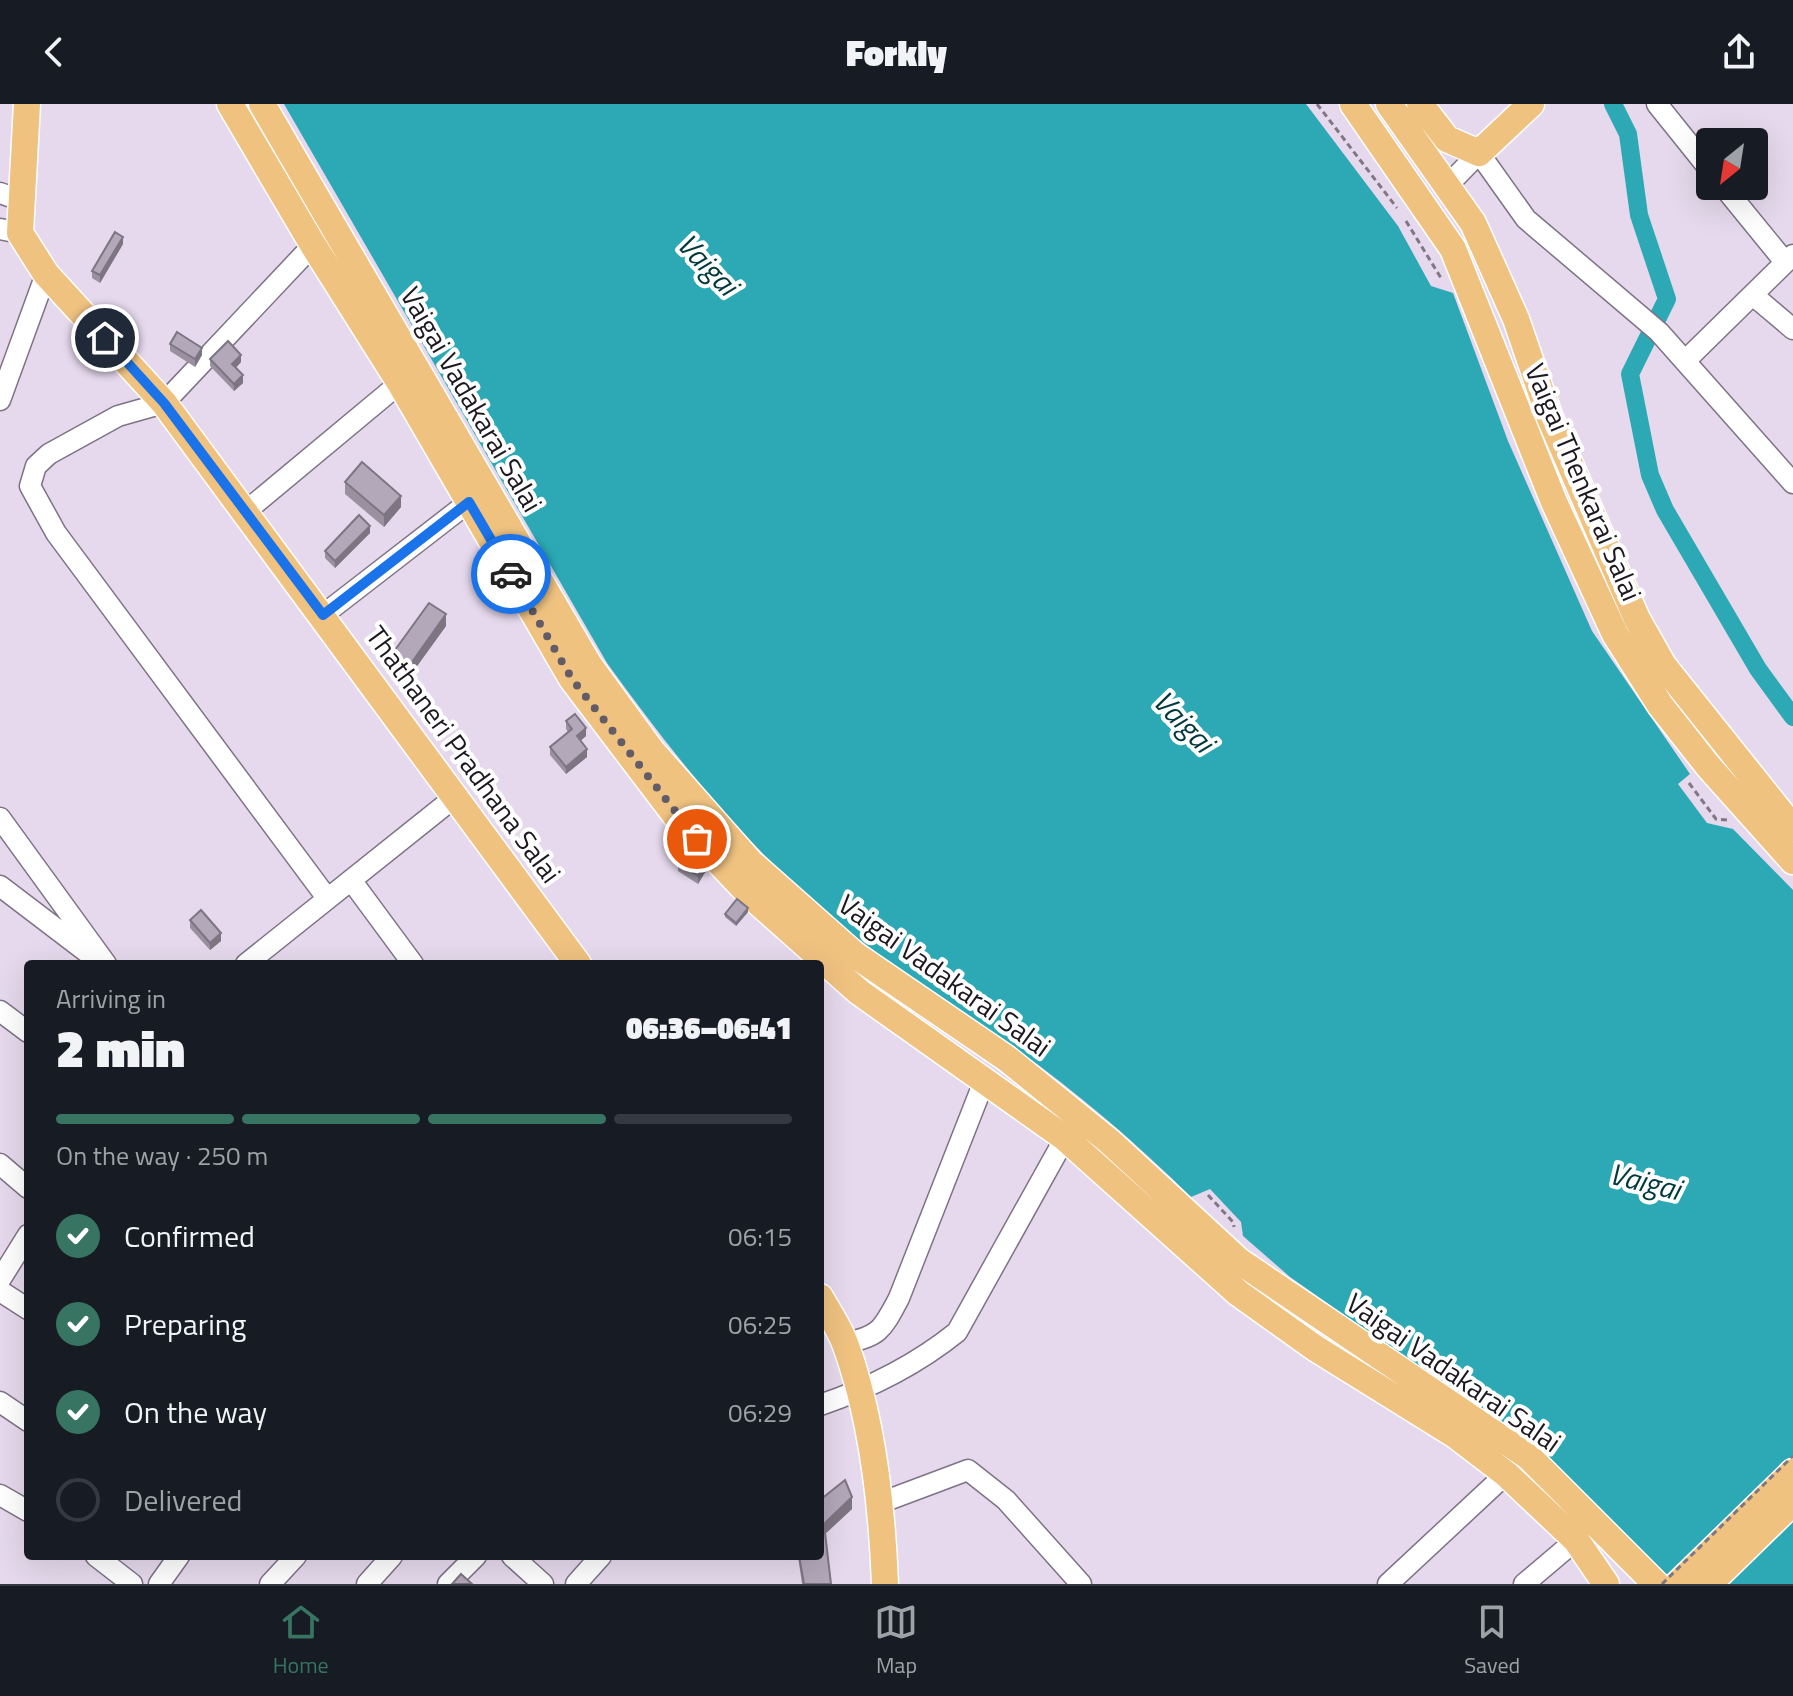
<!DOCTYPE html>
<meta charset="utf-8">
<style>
:root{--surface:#171b24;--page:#242831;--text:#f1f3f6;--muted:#9ea1a6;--line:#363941;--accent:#377562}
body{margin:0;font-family:"Titillium Web",sans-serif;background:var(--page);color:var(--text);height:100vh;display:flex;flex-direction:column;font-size:30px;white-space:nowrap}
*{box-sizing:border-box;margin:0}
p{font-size:26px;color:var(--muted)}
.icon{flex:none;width:44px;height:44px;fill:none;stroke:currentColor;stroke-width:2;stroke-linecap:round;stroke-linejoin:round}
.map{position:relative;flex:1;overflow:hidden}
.sheet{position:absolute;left:24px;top:856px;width:800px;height:600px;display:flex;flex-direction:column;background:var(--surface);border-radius:8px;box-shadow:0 8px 32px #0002}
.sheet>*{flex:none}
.needle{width:52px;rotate:210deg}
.tools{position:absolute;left:1696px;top:24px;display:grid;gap:16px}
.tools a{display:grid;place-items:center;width:72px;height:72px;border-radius:8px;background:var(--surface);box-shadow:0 8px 32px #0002;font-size:40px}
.pin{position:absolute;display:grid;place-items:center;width:68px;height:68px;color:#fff;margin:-34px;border:4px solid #fff;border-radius:50%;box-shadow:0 2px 8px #0007}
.courier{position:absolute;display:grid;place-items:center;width:80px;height:80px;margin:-40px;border:6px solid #1a73e8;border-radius:50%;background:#fff;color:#222;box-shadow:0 2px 10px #0007}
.summary em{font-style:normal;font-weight:800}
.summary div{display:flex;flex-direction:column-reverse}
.summary{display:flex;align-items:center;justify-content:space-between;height:136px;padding:0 32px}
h1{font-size:52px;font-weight:800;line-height:60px}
.bar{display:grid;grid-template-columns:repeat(4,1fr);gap:12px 8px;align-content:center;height:96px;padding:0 32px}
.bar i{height:10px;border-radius:6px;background:var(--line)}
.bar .current{background:var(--accent)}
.bar p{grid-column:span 4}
ol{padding:0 32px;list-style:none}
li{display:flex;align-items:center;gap:24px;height:88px}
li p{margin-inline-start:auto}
li .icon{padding:8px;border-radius:50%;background:var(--accent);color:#fff;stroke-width:4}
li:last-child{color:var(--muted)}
li i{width:44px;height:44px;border:4px solid var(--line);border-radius:50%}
header{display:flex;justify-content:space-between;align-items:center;height:104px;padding:0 32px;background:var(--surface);font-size:36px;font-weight:800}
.menu{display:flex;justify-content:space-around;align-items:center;height:112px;border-top:2px solid var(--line);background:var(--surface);font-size:22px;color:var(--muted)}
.menu a{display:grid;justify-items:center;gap:4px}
.menu .current{color:var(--accent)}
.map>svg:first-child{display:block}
.water{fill:#2ca9b5}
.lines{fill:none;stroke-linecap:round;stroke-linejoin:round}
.canal{stroke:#2ca9b5;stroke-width:18}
.minor-casing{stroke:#7e7385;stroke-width:23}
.major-casing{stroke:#fff;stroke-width:29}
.path{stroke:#807784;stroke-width:3;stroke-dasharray:6 4;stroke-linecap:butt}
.minor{stroke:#fff;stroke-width:20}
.major{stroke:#efc280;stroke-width:26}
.path-bridge{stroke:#807784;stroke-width:3;stroke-dasharray:6 4;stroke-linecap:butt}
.wall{fill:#9a90a0}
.shaded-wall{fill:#7d7582}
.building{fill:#b3a7ba;stroke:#7d7582;stroke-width:2}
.done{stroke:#635c67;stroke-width:8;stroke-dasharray:0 14.4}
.route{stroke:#1a73e8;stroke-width:10}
.labels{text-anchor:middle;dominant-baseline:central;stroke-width:8;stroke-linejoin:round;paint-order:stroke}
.street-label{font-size:28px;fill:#1d181f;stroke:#fff}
.water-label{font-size:30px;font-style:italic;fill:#00383d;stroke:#fff}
</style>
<header><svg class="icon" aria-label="back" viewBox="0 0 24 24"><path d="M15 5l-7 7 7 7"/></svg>Forkly<svg class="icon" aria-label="share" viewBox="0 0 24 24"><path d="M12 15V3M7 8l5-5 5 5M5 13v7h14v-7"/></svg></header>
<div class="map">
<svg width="1793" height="1480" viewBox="0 0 1793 1480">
<rect width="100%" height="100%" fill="#e6d9ed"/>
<path class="water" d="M 284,0 L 1306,0 L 1398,122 L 1431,182 L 1453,189 L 1508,337 L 1592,527 L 1690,670 L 1678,680 L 1707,719 L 1733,725 L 1793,786 L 1793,1480 L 1676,1480 L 1539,1348 L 1290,1173 L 1243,1132 L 1241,1118 L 1210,1085 L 1191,1093 C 1136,1039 1078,989 1015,944 C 955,902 893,864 837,818 C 747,744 675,653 607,559 Z"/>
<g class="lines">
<path class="canal" d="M 1613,0 L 1628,30 L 1639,111 L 1667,195 L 1630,270 L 1650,371 L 1665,406 L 1758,565 L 1793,613"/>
<g class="minor-casing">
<path id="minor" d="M 1657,0 L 1710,66
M 1447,82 L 1479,49 L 1526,115 L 1659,228 L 1793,379
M 1723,82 L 1785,158
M 0,89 L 20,96
M 0,125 L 20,129
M 313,141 L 164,299 L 118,312 L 49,350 L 36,362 L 30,382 L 56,429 L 327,794
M 1754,192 L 1793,225
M 1685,257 L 1793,151
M 0,296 L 46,170
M 245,408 L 400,279
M 323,511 L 469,398
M 0,714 L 106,860
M 351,776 L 413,860
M 0,782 L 96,855
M 246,860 L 455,693
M 0,907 L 28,928
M 0,1060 L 28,1084
M 0,1176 L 28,1131
M 0,1187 L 28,1205
M 845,1239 C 880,1233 883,1224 899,1194 L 985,975
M 0,1298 L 28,1317
M 820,1301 C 870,1284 916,1261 957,1228 L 1065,1034
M 0,1391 L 28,1407
M 880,1399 L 968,1366 L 1006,1396 L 1081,1480
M 96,1452 L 132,1480
M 512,1452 L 543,1480
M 159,1480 L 179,1452
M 270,1480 L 296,1452
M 367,1480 L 392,1452
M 448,1480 L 476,1452
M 576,1480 L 601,1452
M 1388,1480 L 1506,1370
M 1524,1480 L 1576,1436"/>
</g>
<g class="major-casing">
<path id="major" d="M 27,0 L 20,129 L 46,170 L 164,299 L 578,860
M 230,0 L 313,141 L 400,279 L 572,575 L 679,716 L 752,793 L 859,888 L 1065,1034 L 1238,1189 L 1315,1244 L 1455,1331 L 1506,1370 L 1576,1436 L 1606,1480
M 262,0 L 589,561 L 651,646 L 751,759 L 855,851 L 1006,954 L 1109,1037 L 1239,1157 L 1529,1353 L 1656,1480
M 1353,0 L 1453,145 L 1554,398 L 1615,530 L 1660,601 L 1708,662 L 1793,757
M 1389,0 L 1473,119 L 1516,215 L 1550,314 L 1637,515 L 1663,561 L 1793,724
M 1420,0 L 1447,35 L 1479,49 L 1531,0
M 820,1193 C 829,1209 840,1225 846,1242 C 873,1317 882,1401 885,1480
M 1678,1480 L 1793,1368
M 1709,1480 L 1793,1398"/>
</g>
<path class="path" d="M 1317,0 L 1397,104
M 1406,117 L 1441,174
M 1689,679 L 1716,715 L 1727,716
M 1208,1091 L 1233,1118 L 1234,1123"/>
<use href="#minor" class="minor"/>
<use href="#major" class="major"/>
<path class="path-bridge" d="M 1662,1480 L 1793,1352"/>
</g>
<path class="wall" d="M 123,140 L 100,179 L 92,174 L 92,167 Z
M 170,240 L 202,251 L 195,263 L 170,247 Z
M 210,255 L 241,258 L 236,264 L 243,279 L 234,287 L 210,262 Z
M 345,378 L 401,403 L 384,423 L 345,390 Z
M 370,429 L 335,464 L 325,454 L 325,447 Z
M 446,522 L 407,576 L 390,564 L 390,553 Z
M 566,617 L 586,632 L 580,637 L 587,653 L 566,670 L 550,651 L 550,643 L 568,628 L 566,625 Z
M 678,760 L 707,765 L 698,780 L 678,767 Z
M 748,808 L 736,822 L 725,813 L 725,810 Z
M 190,816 L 221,837 L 210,846 L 190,824 Z
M 820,1396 L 852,1405 L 825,1430 L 831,1480 L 802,1480 L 798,1452 L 820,1452 Z"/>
<path class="shaded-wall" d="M 123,133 L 123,140 L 100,179 L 100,171 Z
M 202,244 L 202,251 L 195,263 L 195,255 Z
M 241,251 L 241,258 L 232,267 L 232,260 Z
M 243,271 L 243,279 L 234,287 L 234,280 Z
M 401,392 L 401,403 L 384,423 L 384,411 Z
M 370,422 L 370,429 L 335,464 L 335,457 Z
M 446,510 L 446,522 L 407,576 L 407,565 Z
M 586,624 L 586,632 L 577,640 L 577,632 Z
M 587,645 L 587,653 L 566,670 L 566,663 Z
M 707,757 L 707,765 L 698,780 L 698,772 Z
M 748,804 L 748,808 L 736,822 L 736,819 Z
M 221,829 L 221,837 L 210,846 L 210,839 Z
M 852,1393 L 852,1405 L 824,1431 L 824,1420 Z"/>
<path class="building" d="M 115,128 L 123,133 L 100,171 L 92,167 Z
M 177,228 L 202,244 L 195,255 L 170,240 Z
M 228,237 L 241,251 L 232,260 L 243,271 L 234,280 L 210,255 Z
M 362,358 L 401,392 L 384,411 L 345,378 Z
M 359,411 L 370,422 L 335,457 L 325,447 Z
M 429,499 L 446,510 L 407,565 L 390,553 Z
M 575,610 L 586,624 L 577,632 L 587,645 L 566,663 L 550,643 L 572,625 L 566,617 Z
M 687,745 L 707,757 L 698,772 L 678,760 Z
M 737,795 L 748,804 L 736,819 L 725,810 Z
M 201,806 L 221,829 L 210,839 L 190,816 Z
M 845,1376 L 852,1393 L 824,1420 L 831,1480 L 804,1480 L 799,1452 L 820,1452 L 820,1396 Z
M 461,1470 L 472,1480 L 452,1480 Z"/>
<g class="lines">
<path class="done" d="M 511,470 L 572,575 L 697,735"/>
<path class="route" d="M 105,234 L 164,299 L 323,511 L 469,398 L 511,470"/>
</g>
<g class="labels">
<g class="street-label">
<text transform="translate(472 295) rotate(60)">Vaigai Vadakarai Salai</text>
<text transform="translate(1584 378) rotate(67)">Vaigai Thenkarai Salai</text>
<text transform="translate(464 650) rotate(54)">Thathaneri Pradhana Salai</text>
<text transform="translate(945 871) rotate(36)">Vaigai Vadakarai Salai</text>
<text transform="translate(1454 1268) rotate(35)">Vaigai Vadakarai Salai</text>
</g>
<g class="water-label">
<text transform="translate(708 160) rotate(46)">Vaigai</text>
<text transform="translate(1184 617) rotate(46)">Vaigai</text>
<text transform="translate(1645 1077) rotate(14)">Vaigai</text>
</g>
</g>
</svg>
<div class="tools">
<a><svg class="needle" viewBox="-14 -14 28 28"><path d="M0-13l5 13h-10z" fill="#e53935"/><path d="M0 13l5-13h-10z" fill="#9ea1a6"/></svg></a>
</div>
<div class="pin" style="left:697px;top:735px;background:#ea580c"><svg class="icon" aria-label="bag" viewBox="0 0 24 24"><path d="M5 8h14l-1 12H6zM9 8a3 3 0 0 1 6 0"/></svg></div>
<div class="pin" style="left:105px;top:234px;background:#1f2937"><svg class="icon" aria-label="home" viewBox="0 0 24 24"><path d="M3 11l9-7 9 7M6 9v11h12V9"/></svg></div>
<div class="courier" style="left:511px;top:470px"><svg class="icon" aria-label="car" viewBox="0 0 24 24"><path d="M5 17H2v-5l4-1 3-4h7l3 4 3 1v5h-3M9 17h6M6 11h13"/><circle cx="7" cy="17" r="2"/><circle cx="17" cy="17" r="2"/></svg></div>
<section class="sheet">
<div class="summary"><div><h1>2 min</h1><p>Arriving in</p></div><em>06:36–06:41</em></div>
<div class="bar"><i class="current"></i><i class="current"></i><i class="current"></i><i></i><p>On the way · 250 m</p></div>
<ol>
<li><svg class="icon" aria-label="check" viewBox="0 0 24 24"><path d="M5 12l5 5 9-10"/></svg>Confirmed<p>06:15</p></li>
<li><svg class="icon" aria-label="check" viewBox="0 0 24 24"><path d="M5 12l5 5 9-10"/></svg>Preparing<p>06:25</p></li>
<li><svg class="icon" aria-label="check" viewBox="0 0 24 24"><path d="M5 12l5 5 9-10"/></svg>On the way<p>06:29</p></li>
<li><i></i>Delivered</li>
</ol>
</section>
</div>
<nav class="menu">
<a class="current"><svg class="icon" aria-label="home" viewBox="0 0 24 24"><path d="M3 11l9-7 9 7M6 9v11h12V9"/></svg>Home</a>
<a><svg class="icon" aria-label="map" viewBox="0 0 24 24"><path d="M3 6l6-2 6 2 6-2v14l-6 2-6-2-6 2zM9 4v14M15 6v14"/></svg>Map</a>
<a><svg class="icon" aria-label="saved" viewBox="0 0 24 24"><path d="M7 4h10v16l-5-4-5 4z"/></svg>Saved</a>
</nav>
